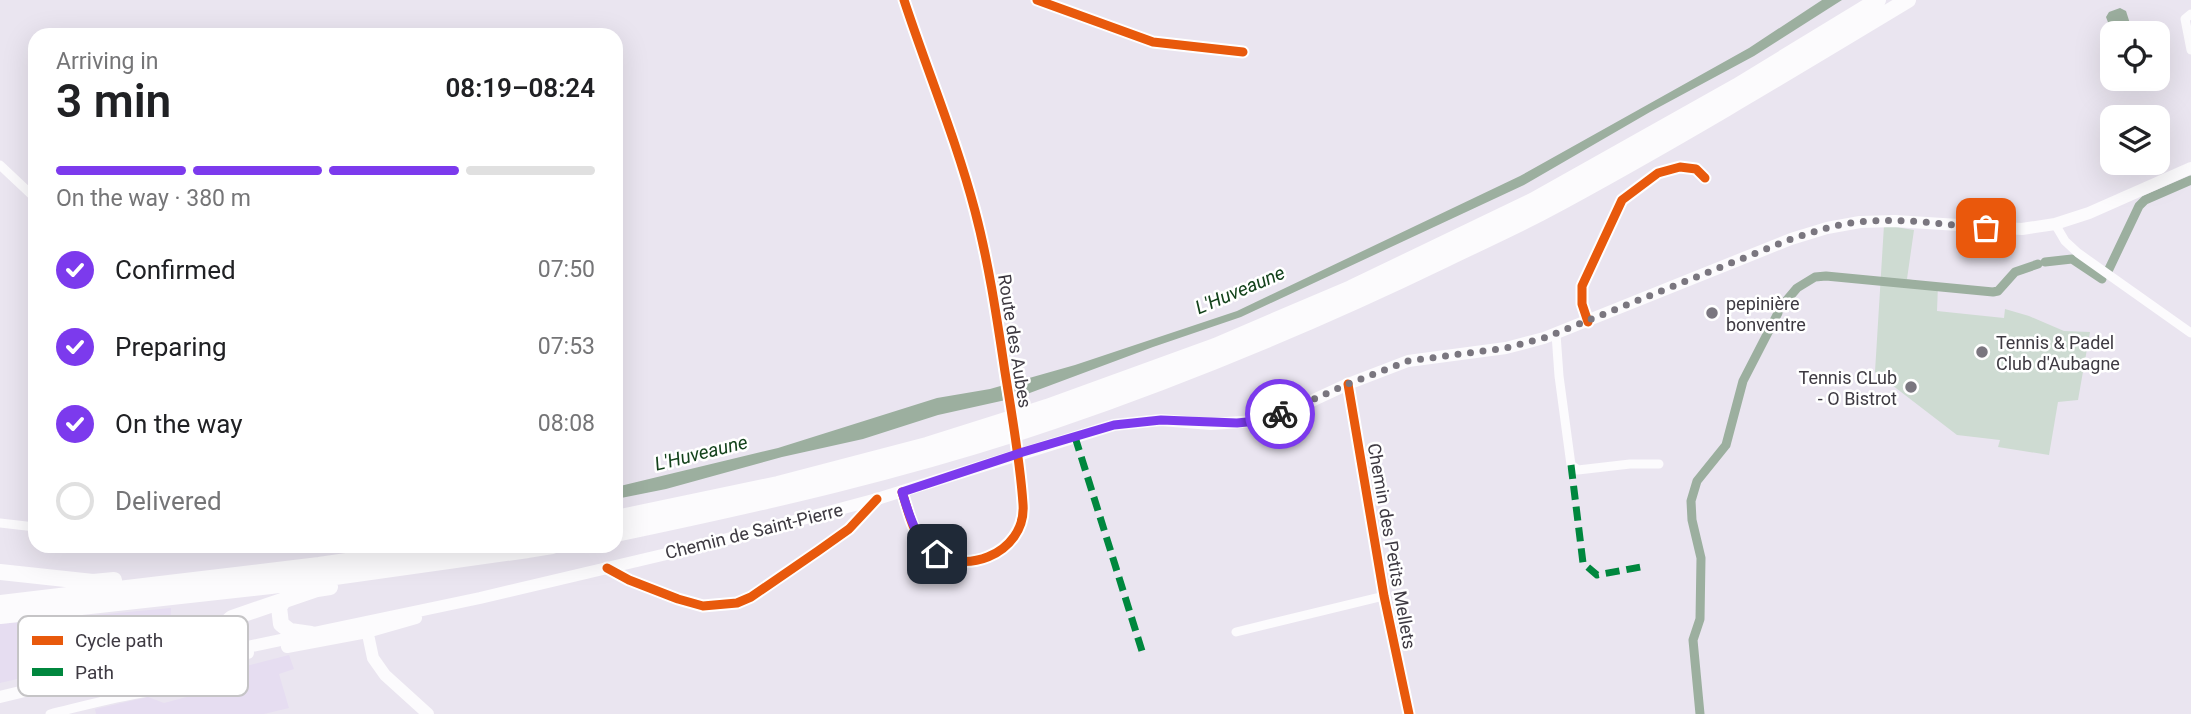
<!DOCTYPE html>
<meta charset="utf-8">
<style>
:root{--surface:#fff;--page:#f6f6f6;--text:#202124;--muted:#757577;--line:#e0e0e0;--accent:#7c3aed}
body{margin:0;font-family:Roboto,sans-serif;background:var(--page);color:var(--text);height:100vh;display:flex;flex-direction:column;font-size:26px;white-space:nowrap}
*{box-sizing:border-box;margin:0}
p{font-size:23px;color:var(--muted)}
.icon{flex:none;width:38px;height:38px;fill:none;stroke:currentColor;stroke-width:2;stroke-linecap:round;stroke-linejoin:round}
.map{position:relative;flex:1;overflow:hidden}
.details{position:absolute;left:28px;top:28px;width:595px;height:525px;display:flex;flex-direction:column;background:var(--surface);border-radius:21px;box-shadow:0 7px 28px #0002}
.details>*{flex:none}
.controls{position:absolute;left:2100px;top:21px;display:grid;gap:14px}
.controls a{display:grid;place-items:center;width:70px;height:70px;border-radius:14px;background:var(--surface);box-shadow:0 7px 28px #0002;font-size:35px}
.pin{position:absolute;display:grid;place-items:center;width:60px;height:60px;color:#fff;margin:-30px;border-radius:14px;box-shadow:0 4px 10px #0006}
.courier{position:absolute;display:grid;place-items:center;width:70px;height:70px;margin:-35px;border:5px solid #7c3aed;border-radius:50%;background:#fff;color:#222;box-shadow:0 2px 9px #0007}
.summary em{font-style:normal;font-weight:600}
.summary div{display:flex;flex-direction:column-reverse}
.summary{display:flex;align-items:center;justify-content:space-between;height:119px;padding:0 28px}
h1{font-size:46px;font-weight:600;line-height:52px}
.bar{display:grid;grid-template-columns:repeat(4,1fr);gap:10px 7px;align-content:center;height:84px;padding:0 28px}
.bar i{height:9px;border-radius:5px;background:var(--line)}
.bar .selected{background:var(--accent)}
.bar p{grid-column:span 4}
ol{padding:0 28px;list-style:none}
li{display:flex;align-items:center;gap:21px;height:77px}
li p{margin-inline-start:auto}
li .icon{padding:7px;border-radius:50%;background:var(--accent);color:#fff;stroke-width:4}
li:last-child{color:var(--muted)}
li i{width:38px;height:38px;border:4px solid var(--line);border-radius:50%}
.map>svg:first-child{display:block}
.built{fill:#e6ddf1}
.green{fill:#cedbd2}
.water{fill:#9caf9f}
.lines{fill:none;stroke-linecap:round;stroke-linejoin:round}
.canal{stroke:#9caf9f;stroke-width:9}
.street{stroke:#fcfbfd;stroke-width:9}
.secondary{stroke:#fcfbfd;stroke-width:12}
.highway{stroke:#fcfbfd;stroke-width:16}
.quiet{stroke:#00873e;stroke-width:7;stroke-dasharray:14 7;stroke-linecap:butt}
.cycleway-casing{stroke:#fff;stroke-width:13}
.cycleway{stroke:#e8590c;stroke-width:9}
.done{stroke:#7a767f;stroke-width:7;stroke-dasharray:0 12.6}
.route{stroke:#7c3aed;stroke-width:9}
.poi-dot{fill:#7a767f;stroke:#fff;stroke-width:2.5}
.labels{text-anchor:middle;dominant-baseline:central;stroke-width:5;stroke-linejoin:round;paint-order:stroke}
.poi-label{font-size:18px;fill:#3e3a42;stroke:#fff;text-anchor:start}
.street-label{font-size:18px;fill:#3e3a42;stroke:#fff}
.water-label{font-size:19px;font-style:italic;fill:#13421b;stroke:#fff}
.key{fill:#fff;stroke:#c5c4c6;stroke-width:2}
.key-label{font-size:19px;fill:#3e3a42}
</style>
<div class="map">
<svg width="2191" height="714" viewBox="0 0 2191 714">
<rect width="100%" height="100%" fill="#eae5f0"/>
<path class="built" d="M 171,608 L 170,635 L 150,648 L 0,683 L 0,624 Z
M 289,655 L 294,669 L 279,674 L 289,708 L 264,714 L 96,714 L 95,709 L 148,697 L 164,703 L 198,694 L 208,676 Z"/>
<path class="green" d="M 1884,225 L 1914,230 L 1907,279 L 1938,285 L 1937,311 L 2004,318 L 2005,309 L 2029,316 L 2064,331 L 2090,332 L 2078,400 L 2058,402 L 2049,455 L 1998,447 L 2000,440 L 1957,435 L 1875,372 Z"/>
<path class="water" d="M 1822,0 L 1842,0 L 1754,56 L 1650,112 L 1524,185 L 1241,317 L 1153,347 L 1019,397 L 938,415 L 863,439 L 782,457 L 666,489 L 616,499 L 616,487 L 778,448 L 937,398 L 990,389 L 1075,365 L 1237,311 L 1520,176 L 1749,48 Z
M 2120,8 L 2126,11 L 2133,33 L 2112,33 L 2106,17 L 2109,12 Z"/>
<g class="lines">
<path class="canal" d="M 2045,262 L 2072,259 L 2102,279
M 2109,269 L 2139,206 L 2145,200 L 2191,180
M 1781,307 L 1797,288 L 1815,277 L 1826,276 L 1993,292 L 1998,291 L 2015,272 L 2038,264
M 1700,714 L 1693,640 L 1700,619 L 1701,558 L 1692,520 L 1691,501 L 1697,481 L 1726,445 L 1743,381 L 1778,313"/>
<path class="street" d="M 1037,0 L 1153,42 L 1243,52
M 2191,14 L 2185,19 L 2191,50
M 0,165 L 35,198
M 2055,224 L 2065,241 L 2078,253 L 2191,333
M 1588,322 L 1582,304 L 1582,286 L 1622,200 L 1658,173 L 1680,167 L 1696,169 L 1705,178
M 1556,334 L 1559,376 L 1571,465 L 1578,470 L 1630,464 L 1659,464
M 1348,384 L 1384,596 L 1409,714
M 0,523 L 35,527
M 607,568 C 648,589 703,620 749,598 C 765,591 779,578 793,568 C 812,555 833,543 850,528 C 859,519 867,510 876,501
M 1236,632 L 1384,596
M 50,714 C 83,706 115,697 149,692 C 159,690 179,691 187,687 C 195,684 196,678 198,670"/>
<path class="secondary" d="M 902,492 C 908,510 912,531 925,545 C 959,581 1027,554 1023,504 C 1020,460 1012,416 1005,372 C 997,319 989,264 975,211 C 956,139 927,70 904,0
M 366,625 L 373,658 L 385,675 L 428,714
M183 651a20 20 0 1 1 40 0a20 20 0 1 1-40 0Z
M 221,643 L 237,648 L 247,647 L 480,598 L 709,544 L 877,499 L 1114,425 L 1161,420 L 1211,424 L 1257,421 L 1305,404 L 1348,384 L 1408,361 L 1506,348 L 1544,338 L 1791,239 L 1827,228 L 1860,222 L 1895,221 L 2022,229 L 2055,224 L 2089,213 L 2191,168
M 287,647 L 367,632 L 416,618
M 221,659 L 248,653
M 79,687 L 170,665 L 188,663
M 0,697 L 154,660 L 185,643"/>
<path class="highway" d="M 616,518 L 778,484 L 927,445 L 1047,407 L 1215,346 L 1351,288 L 1534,200 L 1737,86 L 1878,0
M 616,534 C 764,503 910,470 1054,421 C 1188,375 1318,321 1446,259 C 1477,244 1510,229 1541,213 C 1666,146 1787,73 1908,0
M 521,551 L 552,546
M 0,572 L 93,582 L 114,580
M 284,600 L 279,607 L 281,624 L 290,631 L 311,634
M 0,603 L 319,565 L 451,546
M 0,616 L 271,586 L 528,550
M 217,636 L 223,626 L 232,618 L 317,589 L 330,587"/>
<path class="quiet" d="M 1075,437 L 1142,651
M 1571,465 L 1583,563 L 1597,575 L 1641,567"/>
<g class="cycleway-casing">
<path id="cycleway" d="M 1037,0 L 1153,42 L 1243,52
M 1588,322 L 1582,304 L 1582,286 L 1622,200 L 1658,173 L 1680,167 L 1696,169 L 1705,178
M 1348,384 L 1384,596 L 1409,714
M 902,492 C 908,510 912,531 925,545 C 959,581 1027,554 1023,504 C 1020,460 1012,416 1005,372 C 997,319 989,264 975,211 C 956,139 927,70 904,0
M 607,568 L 629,580 L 678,599 L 703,606 L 737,603 L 751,597 L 818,551 L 849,529 L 877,499"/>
</g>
<use href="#cycleway" class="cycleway"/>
</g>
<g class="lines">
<path class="done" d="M 1280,414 L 1348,384 L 1408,361 L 1506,348 L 1544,338 L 1791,239 C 1814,232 1836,224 1860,222 C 1901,217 1944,225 1986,228"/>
<path class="route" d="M 937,554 C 915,539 910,517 902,492 L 1023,452 L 1114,425 L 1161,420 L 1237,423 L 1257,421 L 1280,414"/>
</g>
<g class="poi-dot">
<circle cx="1712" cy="313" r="7"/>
<circle cx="1982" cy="352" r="7"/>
<circle cx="1911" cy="387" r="7"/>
</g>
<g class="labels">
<g class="poi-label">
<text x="1726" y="303">pepinière<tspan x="1726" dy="21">bonventre</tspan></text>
<text x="1996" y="342">Tennis &amp; Padel<tspan x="1996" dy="21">Club d'Aubagne</tspan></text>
<text x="1897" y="377" text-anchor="end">Tennis CLub<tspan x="1897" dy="21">- O Bistrot</tspan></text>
</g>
<g class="street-label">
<text transform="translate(1015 341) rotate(81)">Route des Aubes</text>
<text transform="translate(754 531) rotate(-14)">Chemin de Saint-Pierre</text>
<text transform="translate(1392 546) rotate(80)">Chemin des Petits Mellets</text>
</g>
<g class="water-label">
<text transform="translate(1240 290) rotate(-23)">L'Huveaune</text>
<text transform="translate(701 453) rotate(-14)">L'Huveaune</text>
</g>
</g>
<rect x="18" y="616" width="230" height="80" rx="10" class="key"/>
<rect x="32" y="636" width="31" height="9" fill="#e8590c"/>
<rect x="32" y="668" width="31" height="8" fill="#00873e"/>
<g class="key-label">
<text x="75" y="647">Cycle path</text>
<text x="75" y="679">Path</text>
</g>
</svg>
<div class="controls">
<a><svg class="icon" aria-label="locate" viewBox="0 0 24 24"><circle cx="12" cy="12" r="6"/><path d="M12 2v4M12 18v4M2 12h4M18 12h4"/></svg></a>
<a><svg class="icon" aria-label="layers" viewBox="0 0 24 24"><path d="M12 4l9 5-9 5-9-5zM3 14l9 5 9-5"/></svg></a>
</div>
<div class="pin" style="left:1986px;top:228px;background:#ea580c"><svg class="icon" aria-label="bag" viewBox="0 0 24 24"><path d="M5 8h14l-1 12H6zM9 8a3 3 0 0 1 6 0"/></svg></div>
<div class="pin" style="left:937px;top:554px;background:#1f2937"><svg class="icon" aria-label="home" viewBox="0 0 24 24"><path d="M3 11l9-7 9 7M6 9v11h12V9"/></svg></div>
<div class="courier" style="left:1280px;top:414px"><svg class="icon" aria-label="bike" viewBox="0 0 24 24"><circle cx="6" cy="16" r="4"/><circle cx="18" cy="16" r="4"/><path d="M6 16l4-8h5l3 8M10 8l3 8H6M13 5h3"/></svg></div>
<section class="details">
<div class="summary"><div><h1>3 min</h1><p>Arriving in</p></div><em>08:19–08:24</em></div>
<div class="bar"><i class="selected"></i><i class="selected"></i><i class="selected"></i><i></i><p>On the way · 380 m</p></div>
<ol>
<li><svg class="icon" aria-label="check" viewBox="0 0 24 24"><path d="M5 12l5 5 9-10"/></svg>Confirmed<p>07:50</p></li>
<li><svg class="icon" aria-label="check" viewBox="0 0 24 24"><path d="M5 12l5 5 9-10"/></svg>Preparing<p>07:53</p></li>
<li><svg class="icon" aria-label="check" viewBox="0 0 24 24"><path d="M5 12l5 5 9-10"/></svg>On the way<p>08:08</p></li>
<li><i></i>Delivered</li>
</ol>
</section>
</div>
